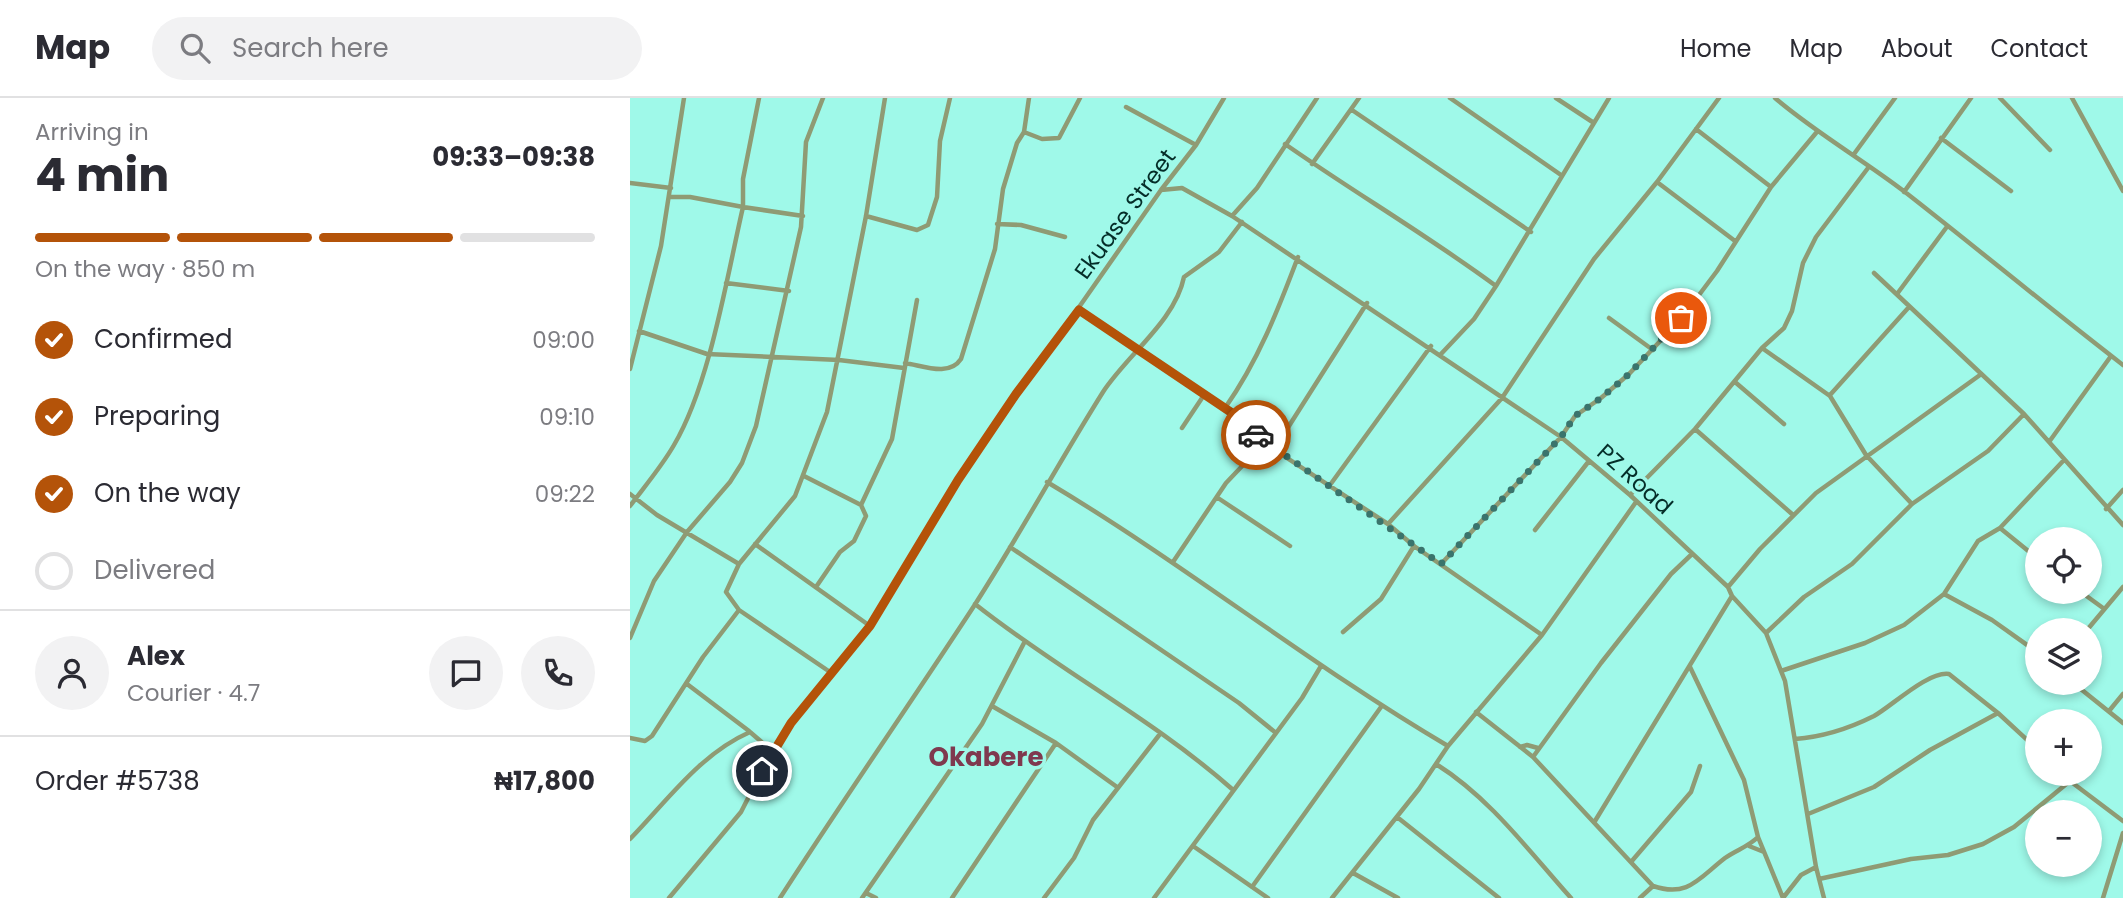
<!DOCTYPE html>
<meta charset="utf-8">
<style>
:root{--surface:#fff;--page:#f2f2f3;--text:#2b2b33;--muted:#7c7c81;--line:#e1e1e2;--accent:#b45309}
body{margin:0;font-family:Poppins,sans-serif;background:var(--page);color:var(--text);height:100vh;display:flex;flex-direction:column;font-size:26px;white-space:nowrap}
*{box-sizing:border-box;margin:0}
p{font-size:23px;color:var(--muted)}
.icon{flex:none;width:38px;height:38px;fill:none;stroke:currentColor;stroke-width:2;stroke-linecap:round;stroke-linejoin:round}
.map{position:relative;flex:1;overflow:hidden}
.side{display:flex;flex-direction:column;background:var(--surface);width:630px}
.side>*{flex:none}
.controls{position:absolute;left:1395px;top:429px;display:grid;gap:14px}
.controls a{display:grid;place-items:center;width:77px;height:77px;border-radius:50%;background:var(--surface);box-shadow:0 4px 10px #0003;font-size:35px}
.pin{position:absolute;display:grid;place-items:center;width:60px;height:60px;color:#fff;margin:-30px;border:4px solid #fff;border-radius:50%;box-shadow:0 2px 7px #0007}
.courier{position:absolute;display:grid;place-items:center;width:70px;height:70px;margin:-35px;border:5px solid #b45309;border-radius:50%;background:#fff;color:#222;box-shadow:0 2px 9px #0007}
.summary em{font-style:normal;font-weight:700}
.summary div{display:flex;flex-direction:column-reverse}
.summary{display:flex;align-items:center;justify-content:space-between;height:119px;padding:0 35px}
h1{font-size:46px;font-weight:700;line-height:52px}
.bar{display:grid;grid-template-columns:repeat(4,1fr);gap:10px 7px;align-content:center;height:84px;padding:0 35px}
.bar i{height:9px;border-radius:5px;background:var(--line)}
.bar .selected{background:var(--accent)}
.bar p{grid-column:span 4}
.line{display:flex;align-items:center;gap:18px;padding:0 35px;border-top:2px solid var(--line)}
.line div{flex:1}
.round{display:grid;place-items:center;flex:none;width:74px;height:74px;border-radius:37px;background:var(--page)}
ol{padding:0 35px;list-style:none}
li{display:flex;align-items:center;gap:21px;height:77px}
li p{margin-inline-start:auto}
li .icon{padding:7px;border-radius:50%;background:var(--accent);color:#fff;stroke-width:4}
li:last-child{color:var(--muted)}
li i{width:38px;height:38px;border:4px solid var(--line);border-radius:50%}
header{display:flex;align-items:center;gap:42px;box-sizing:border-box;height:98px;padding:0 35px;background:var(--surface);border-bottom:2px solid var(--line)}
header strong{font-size:33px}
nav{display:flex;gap:38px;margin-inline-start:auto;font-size:24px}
.search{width:490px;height:63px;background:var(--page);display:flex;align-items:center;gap:18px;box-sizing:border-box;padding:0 24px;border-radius:38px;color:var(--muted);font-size:26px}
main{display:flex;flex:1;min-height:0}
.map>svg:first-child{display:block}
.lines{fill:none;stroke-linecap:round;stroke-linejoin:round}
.minor{stroke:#8f9b74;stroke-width:4.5}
.done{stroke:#3a746c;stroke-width:7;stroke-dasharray:0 12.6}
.route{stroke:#b45309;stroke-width:9}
.labels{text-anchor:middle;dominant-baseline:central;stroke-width:7;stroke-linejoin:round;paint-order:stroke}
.street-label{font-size:23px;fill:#042d28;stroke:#9ff9e9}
.quarter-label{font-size:26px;font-weight:bold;fill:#7f394f;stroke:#9ff9e9}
</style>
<header>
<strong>Map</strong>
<div class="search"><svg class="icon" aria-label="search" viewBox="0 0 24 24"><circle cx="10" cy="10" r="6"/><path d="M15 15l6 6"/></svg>Search here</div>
<nav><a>Home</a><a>Map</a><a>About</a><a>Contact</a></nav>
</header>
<main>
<section class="side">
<div class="summary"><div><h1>4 min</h1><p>Arriving in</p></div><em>09:33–09:38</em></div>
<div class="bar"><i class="selected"></i><i class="selected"></i><i class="selected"></i><i></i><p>On the way · 850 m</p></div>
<ol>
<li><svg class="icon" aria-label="check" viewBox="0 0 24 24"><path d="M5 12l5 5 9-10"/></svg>Confirmed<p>09:00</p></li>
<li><svg class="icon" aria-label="check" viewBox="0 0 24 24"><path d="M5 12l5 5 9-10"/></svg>Preparing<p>09:10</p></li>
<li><svg class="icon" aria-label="check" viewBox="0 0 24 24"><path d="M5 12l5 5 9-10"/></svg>On the way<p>09:22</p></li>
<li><i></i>Delivered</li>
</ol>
<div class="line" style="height:126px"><a class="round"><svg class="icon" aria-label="person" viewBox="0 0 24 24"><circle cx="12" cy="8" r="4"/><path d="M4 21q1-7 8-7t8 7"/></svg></a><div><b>Alex</b><p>Courier · 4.7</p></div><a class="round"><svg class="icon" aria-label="chat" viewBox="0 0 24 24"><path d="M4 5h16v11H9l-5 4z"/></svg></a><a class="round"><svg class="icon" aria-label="phone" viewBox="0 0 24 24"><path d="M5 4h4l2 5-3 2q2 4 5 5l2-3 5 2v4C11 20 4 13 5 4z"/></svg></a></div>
<div class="line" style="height:91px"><div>Order #5738</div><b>₦17,800</b></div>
</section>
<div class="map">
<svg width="1493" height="800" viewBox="0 0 1493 800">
<rect width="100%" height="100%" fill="#9ff9e9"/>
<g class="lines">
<path class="minor" d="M 820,0 L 931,77
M 926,0 L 964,25
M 1145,0 C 1186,35 1232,61 1275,94 C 1348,151 1419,210 1493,267
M 1370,0 L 1420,52
M 1442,0 L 1493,93
M 496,9 L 566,47
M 722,12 L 901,134
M 1066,31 L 1141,89
M 394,34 L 399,0
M 1311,40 L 1381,93
M 655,46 C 725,95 797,137 866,188
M 1224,56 L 1265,0
M 682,66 L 729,0
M 1027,84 L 1105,143
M 0,85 L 41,90
M 531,92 L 552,90 L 602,118 L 931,339 L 1000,397 L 1098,489 L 1102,498 L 1136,535 L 1155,583 L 1186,769 L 1194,800
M 1274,94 L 1341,0
M 39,99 L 60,99 L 113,109 L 113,81 L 129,0
M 236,118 L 287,132 L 298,127 L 307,99 L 310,43 L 320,0
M 602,118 L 627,90 L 687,0
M 367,126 L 391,127 L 435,139
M 1244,175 L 1394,316 L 1493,427
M 96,185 L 159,193
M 1267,196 L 1316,130
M 449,212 L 595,310 L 634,345 L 758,426 L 784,448 L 912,537
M 979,220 L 1023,252
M 9,233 L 77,256 L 209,262 L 274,270
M 1132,250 L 1200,298 L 1236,357 L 1282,406
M 811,256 L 844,221 L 866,188 L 979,0
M 275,265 C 294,268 319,279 331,261 L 365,151 L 373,91 L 387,45 L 394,34 L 412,41 L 429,40 L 450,0
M 0,271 L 31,148 L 54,0
M 1105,284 L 1154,326
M 1200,297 L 1279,209
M 595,310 C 628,263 648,212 668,159
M 552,330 L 574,297
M 1065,331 L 1162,416
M 1419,344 L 1481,258
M 645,350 L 737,205
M 174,378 L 231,407 L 236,418 L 224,443 L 210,454 L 186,489
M 417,384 C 555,466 680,567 818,648
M 700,387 L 801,248
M 0,396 L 27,417 L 109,466
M 1000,397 L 1065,331 L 1132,250 L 1154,230 L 1162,213 L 1173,165 L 1186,139 L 1238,70
M 588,400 L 660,448
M 231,407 L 262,341 L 287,202
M 0,408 C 15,388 32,368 44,347 C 80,286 97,178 113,109 L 173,118
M 1476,411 L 1493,392
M 758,426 L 872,300 L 964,161 L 1027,84 L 1089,0
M 1370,430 L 1407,460
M 905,432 L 959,363
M 125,446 L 240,528
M 380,449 L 609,605 L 646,635
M 543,464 L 596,385 L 634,345
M 811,466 L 931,339 L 945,318 L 971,300 L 999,276 L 1051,221 L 1087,173 L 1141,89 L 1186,35
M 1098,489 L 1130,451 L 1186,395 L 1350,277
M 1451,494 L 1473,510
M 1314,496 L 1362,522 L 1407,554
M 345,506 C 428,572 523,621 602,691
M 1457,532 L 1493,489
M 713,534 L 751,501 L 784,448
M 1136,535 L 1174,499 L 1222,466 L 1282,406 L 1358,353 L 1394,316
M 0,540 L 24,483 L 57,434 L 100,384 L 112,365 L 126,328 L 171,129 L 176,44 L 193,0
M 1060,569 L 1114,682 L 1128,739 L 1153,800
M 1151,573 L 1235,545 L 1274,527 L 1314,496 L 1348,443 L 1370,430 L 1434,362
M 200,574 L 109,512 L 96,494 L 109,466 L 165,398 L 197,314 L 236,118 L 255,0
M 1442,584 L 1493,625
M 57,586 L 119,633
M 362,608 L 426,645 L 487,689
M 1479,613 L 1493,596
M 846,614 L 903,659 L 1023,788 C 1058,800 1069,780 1095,760 C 1106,752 1118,749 1128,739
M 0,640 L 15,643 L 22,638 L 73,559 L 109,512
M 1165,641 C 1192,639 1220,630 1244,618 C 1262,608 1298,573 1319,576 L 1368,615
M 890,649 L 897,647 L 908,650
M 903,659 L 971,565 L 1041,476 L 1062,456
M 806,666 C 860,700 898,752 941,800
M 1432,676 L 1440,683
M 1178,716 L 1244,689 L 1300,652 L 1368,615 L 1407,651
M 767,719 L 869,800
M 965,723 L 1102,498
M 0,741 C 37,703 70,656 120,634 L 142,653
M 563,748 L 638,800
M 1119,748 L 1134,754
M 1001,764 L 1061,694 L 1070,668
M 723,775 L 768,800
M 1189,781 L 1281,761 L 1318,757 L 1353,746 L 1384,729 L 1440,683 L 1493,723
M 622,789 L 751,609
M 236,795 L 246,800
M 39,800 L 111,714 L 142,653 L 200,574 L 240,528 L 328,382 L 531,92 L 566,47 L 594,0
M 150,800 C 213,702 280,606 344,508 C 389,438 429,364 473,294 C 498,256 545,223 554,179 L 589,154 L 612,124
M 232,800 L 352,626 L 394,545
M 322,800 L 426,645
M 414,800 L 444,760 L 463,722 L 530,636
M 524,800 L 672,600 L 691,568
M 702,800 L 789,691 L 818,648 L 912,537 L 1006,404
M 1010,800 L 1023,788
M 1153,800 L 1171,777 L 1186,769
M 1473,800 L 1493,735"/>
</g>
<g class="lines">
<path class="done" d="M 626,337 L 811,466 L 931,339 L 945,318 L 971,300 L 999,276 L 1051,220"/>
<path class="route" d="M 132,673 L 161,625 L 240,528 L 328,382 L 386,296 L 449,212 L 608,319 L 626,337"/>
</g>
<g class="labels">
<g class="street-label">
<text transform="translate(495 116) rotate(-54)">Ekuase Street</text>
<text transform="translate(1005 381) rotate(42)">PZ Road</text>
</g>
<g class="quarter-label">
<text x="356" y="659">Okabere</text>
</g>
</g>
</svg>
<div class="controls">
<a><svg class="icon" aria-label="locate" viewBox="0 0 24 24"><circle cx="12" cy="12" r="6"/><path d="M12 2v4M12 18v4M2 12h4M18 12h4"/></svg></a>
<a><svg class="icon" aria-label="layers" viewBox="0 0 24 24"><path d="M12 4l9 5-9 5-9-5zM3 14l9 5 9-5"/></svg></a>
<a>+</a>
<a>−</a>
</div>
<div class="pin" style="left:1051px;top:220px;background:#ea580c"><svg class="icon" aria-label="bag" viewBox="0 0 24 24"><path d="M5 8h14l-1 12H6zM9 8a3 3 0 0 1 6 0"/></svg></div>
<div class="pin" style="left:132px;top:673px;background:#1f2937"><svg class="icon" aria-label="home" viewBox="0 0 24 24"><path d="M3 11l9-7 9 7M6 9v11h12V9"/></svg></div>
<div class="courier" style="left:626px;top:337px"><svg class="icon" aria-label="car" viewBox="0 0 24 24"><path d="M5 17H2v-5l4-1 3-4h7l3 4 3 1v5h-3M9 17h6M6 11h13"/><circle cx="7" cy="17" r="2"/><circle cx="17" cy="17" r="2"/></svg></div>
</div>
</main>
